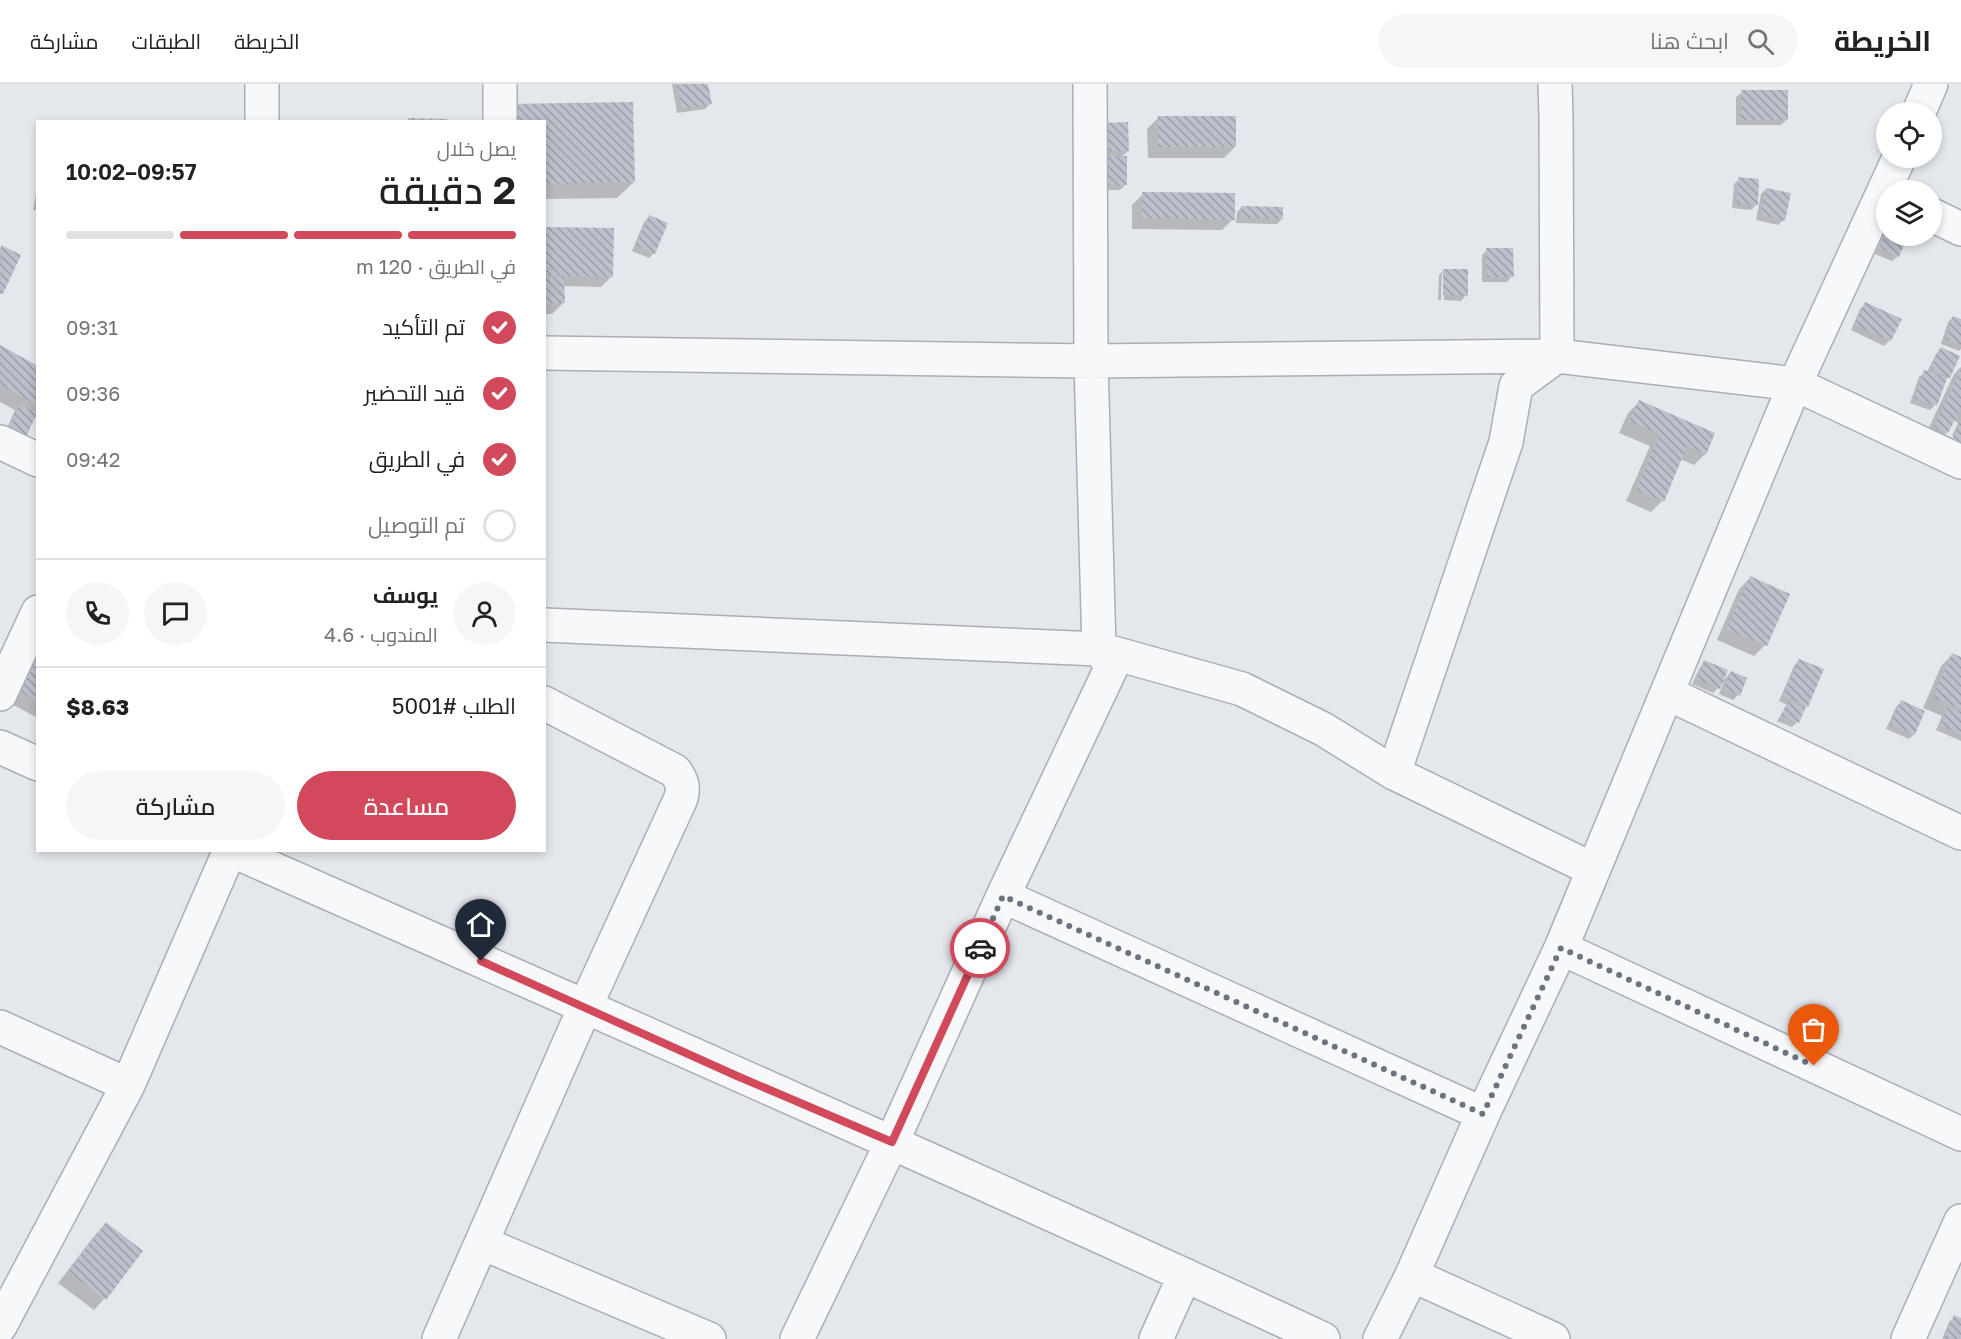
<!DOCTYPE html>
<html lang="ar">
<meta charset="utf-8">
<style>
:root{--surface:#fff;--page:#f6f6f6;--text:#202124;--muted:#757577;--line:#e0e0e0;--accent:#d1495b}
body{margin:0;font-family:"Golos Text",Cairo,sans-serif;background:var(--page);color:var(--text);direction:rtl;height:100vh;display:flex;flex-direction:column;font-size:22px;white-space:nowrap}
*{box-sizing:border-box;margin:0}
p{font-size:20px;color:var(--muted)}
.icon{flex:none;width:33px;height:33px;fill:none;stroke:currentColor;stroke-width:2;stroke-linecap:round;stroke-linejoin:round}
.map{position:relative;flex:1;overflow:hidden;direction:ltr}
.panel{position:absolute;left:36px;top:36px;width:510px;height:732px;display:flex;flex-direction:column;background:var(--surface);border-radius:0px;box-shadow:0 3px 9px #0003;direction:rtl}
.panel>*{flex:none}
.tools{position:absolute;left:1876px;top:18px;display:grid;gap:12px}
.tools a{display:grid;place-items:center;width:66px;height:66px;border-radius:50%;background:var(--surface);box-shadow:0 3px 9px #0003;font-size:30px}
.pin{position:absolute;display:grid;place-items:center;width:51px;height:51px;color:#fff;margin:-62px -26px;border-radius:50% 50% 50% 0;rotate:-45deg;box-shadow:0 0 6px #0007}
.pin .icon{rotate:45deg}
.courier{position:absolute;display:grid;place-items:center;width:60px;height:60px;margin:-30px;border:4px solid #d1495b;border-radius:50%;background:#fff;color:#222;box-shadow:0 2px 8px #0007}
.summary em{font-style:normal;font-weight:600}
.summary div{display:flex;flex-direction:column-reverse}
.summary{display:flex;align-items:center;justify-content:space-between;height:102px;padding:0 30px}
h1{font-size:39px;font-weight:600;line-height:45px}
.bar{display:grid;grid-template-columns:repeat(4,1fr);gap:9px 6px;align-content:center;height:72px;padding:0 30px}
.bar i{height:8px;border-radius:4px;background:var(--line)}
.bar .current{background:var(--accent)}
.bar p{grid-column:span 4}
.line{display:flex;align-items:center;gap:15px;padding:0 30px;border-top:2px solid var(--line)}
.line div{flex:1}
.round{display:grid;place-items:center;flex:none;width:63px;height:63px;border-radius:32px;background:var(--page)}
ol{padding:0 30px;list-style:none}
li{display:flex;align-items:center;gap:18px;height:66px}
li p{margin-inline-start:auto}
li .icon{padding:6px;border-radius:50%;background:var(--accent);color:#fff;stroke-width:4}
li:last-child{color:var(--muted)}
li i{width:33px;height:33px;border:3px solid var(--line);border-radius:50%}
.primary-button{display:flex;gap:12px;margin-top:auto;padding:12px 30px}
.primary-button a{flex:1;height:69px;border-radius:36px;background:var(--accent);color:#fff;font-size:24px;font-weight:600;line-height:69px;text-align:center}
.primary-button a+a{background:var(--page);color:var(--text)}
header{display:flex;align-items:center;gap:36px;box-sizing:border-box;height:84px;padding:0 30px;background:var(--surface);border-bottom:2px solid var(--line)}
header strong{font-size:28px}
nav{display:flex;gap:33px;margin-inline-start:auto;font-size:21px}
.search{width:420px;height:54px;background:var(--page);display:flex;align-items:center;gap:15px;box-sizing:border-box;padding:0 21px;border-radius:33px;color:var(--muted);font-size:22px}
.map>svg:first-child{display:block}
.shadow{fill:#0003}
.building{fill:url(#building-back-hatch)}
.lines{fill:none;stroke-linecap:round;stroke-linejoin:round}
.minor-casing{stroke:#a9aeb7;stroke-width:36}
.minor{stroke:#f7f8fa;stroke-width:33}
.done{stroke:#6c737f;stroke-width:6;stroke-dasharray:0 10.8}
.route{stroke:#d1495b;stroke-width:8}
</style>
<header>
<strong>الخريطة</strong>
<div class="search"><svg class="icon" aria-label="search" viewBox="0 0 24 24"><circle cx="10" cy="10" r="6"/><path d="M15 15l6 6"/></svg>ابحث هنا</div>
<nav><a>الخريطة</a><a>الطبقات</a><a>مشاركة</a></nav>
</header>
<div class="map">
<svg width="1961" height="1255" viewBox="0 0 1961 1255">
<defs>
<pattern id="building-back-hatch" width="6" height="6" patternUnits="userSpaceOnUse" patternTransform="scale(1.5)"><rect width="6" height="6" fill="#bbc0ca"/><path d="M-1 5l2 2M0 0l6 6M5-1l2 2" fill="none" stroke="#989da6"/></pattern>
</defs>
<rect width="100%" height="100%" fill="#e4e7ec"/>
<path class="shadow" d="M 672,0 L 706,0 L 710,20 L 705,25 L 677,29 Z
M 1742,8 L 1786,36 L 1781,41 L 1736,41 L 1736,13 Z
M 632,19 L 634,98 L 617,114 L 544,115 L 544,38 Z
M 1158,34 L 1235,63 L 1224,74 L 1148,74 L 1147,45 Z
M 1098,46 L 1128,67 L 1120,74 L 1125,101 L 1120,106 L 1099,106 Z
M 1739,95 L 1756,121 L 1751,126 L 1732,124 L 1734,100 Z
M 38,99 L 38,127 L 33,126 Z
M 1766,105 L 1783,136 L 1778,141 L 1756,136 L 1761,110 Z
M 1143,110 L 1233,135 L 1222,146 L 1132,145 L 1132,121 Z
M 1242,123 L 1282,135 L 1277,140 L 1236,139 L 1237,128 Z
M 649,133 L 654,169 L 649,174 L 632,167 L 644,138 Z
M 1887,142 L 1887,152 L 1906,152 L 1898,172 L 1892,177 L 1875,170 Z
M 544,144 L 612,192 L 601,203 L 563,202 L 563,219 L 552,230 L 544,230 Z
M 2,163 L 1,209 L 0,210 L 0,165 Z
M 1487,166 L 1512,192 L 1507,198 L 1482,198 L 1482,171 Z
M 1444,186 L 1466,211 L 1461,217 L 1444,216 L 1445,189 L 1442,189 L 1441,216 L 1438,216 L 1439,191 Z
M 1865,220 L 1900,236 L 1890,256 L 1884,262 L 1851,246 L 1860,225 Z
M 1953,233 L 1961,236 L 1961,265 L 1959,267 L 1941,260 L 1948,238 Z
M 0,263 L 38,284 L 38,331 L 32,337 L 2,356 L 15,326 L 0,318 Z
M 1941,264 L 1949,293 L 1943,298 L 1935,321 L 1930,326 L 1910,319 L 1919,293 L 1925,288 L 1927,288 L 1936,270 Z
M 1961,283 L 1961,356 L 1952,352 L 1958,339 L 1953,336 L 1947,348 L 1936,360 L 1924,354 L 1954,290 Z
M 1639,318 L 1705,370 L 1694,381 L 1680,375 L 1662,417 L 1651,428 L 1626,417 L 1650,362 L 1619,349 L 1628,329 Z
M 1750,494 L 1788,510 L 1765,561 L 1754,572 L 1717,556 L 1739,505 Z
M 38,552 L 38,634 L 0,614 Z
M 1952,571 L 1961,575 L 1961,657 L 1936,646 L 1942,632 L 1923,624 L 1941,582 Z
M 1799,576 L 1807,622 L 1797,638 L 1792,643 L 1777,637 L 1787,621 L 1779,617 L 1794,582 Z
M 1705,578 L 1721,599 L 1731,588 L 1738,611 L 1733,616 L 1719,610 L 1724,598 L 1713,609 L 1692,600 L 1700,583 Z
M 1901,618 L 1914,650 L 1909,655 L 1886,645 L 1896,623 Z
M 106,1140 L 141,1167 L 104,1215 L 94,1226 L 58,1199 L 95,1151 Z
M 1954,1233 L 1961,1236 L 1961,1255 L 1942,1255 L 1949,1238 Z"/>
<path class="building" d="M 677,0 L 708,0 L 712,20 L 682,25 Z
M 1741,6 L 1788,6 L 1788,36 L 1741,36 Z
M 633,18 L 635,98 L 544,100 L 544,38 L 503,38 L 503,20 Z
M 1158,32 L 1236,32 L 1236,63 L 1158,63 Z
M 408,34 L 448,35 L 448,38 L 408,38 Z
M 1128,38 L 1129,67 L 1104,68 L 1102,39 Z
M 1103,72 L 1127,72 L 1127,101 L 1104,102 Z
M 1738,93 L 1759,95 L 1758,121 L 1737,120 Z
M 1766,104 L 1791,109 L 1785,137 L 1761,131 Z
M 1142,108 L 1235,109 L 1235,136 L 1142,134 Z
M 1241,122 L 1283,123 L 1283,135 L 1241,134 Z
M 649,131 L 668,139 L 655,170 L 636,161 Z
M 544,143 L 614,144 L 613,193 L 544,191 Z
M 1887,146 L 1887,152 L 1908,152 L 1899,173 L 1879,164 Z
M 1,161 L 21,171 L 3,210 L 0,209 Z
M 1486,164 L 1513,164 L 1514,193 L 1487,193 Z
M 1443,185 L 1468,185 L 1468,212 L 1443,211 Z
M 544,193 L 564,193 L 565,219 L 544,220 Z
M 1865,218 L 1902,235 L 1891,257 L 1855,241 Z
M 1953,232 L 1961,235 L 1961,261 L 1945,255 Z
M 0,261 L 38,282 L 38,322 L 0,300 Z
M 1941,263 L 1960,272 L 1950,294 L 1930,284 Z
M 1961,285 L 1961,324 L 1948,349 L 1934,343 Z
M 1924,286 L 1947,294 L 1937,322 L 1914,314 Z
M 1639,316 L 1715,349 L 1706,371 L 1687,362 L 1664,418 L 1636,406 L 1660,350 L 1629,337 Z
M 19,321 L 37,329 L 24,358 L 6,351 Z
M 1961,336 L 1961,358 L 1953,354 Z
M 1750,492 L 1790,510 L 1767,562 L 1727,545 Z
M 38,551 L 38,618 L 7,601 Z
M 1952,569 L 1961,573 L 1961,625 L 1933,613 Z
M 1799,575 L 1824,585 L 1808,623 L 1783,612 Z
M 1704,576 L 1728,586 L 1720,605 L 1697,595 Z
M 1731,587 L 1747,594 L 1740,612 L 1723,605 Z
M 1901,616 L 1925,627 L 1915,651 L 1890,640 Z
M 1788,617 L 1805,625 L 1799,639 L 1781,631 Z
M 1948,622 L 1961,628 L 1961,650 L 1940,641 Z
M 106,1138 L 143,1167 L 106,1216 L 68,1188 Z
M 1954,1231 L 1961,1234 L 1961,1255 L 1944,1255 Z"/>
<g class="lines">
<g class="minor-casing">
<path id="minor" d="M 500,0 L 500,38
M 1919,28 L 1931,0
M 262,38 L 262,0
M 1932,131 L 1961,145
M 544,269 L 1091,277 L 1557,272 L 1795,300 L 1961,378
M 0,358 L 38,376
M 544,541 L 1099,565 L 1242,605 L 1323,645 L 1394,689 L 1592,785
M 1667,609 L 1961,749
M 0,610 L 38,528
M 0,663 L 38,680
M 1394,689 L 1506,358 L 1516,302 L 1557,272 L 1556,31 L 1555,0
M 231,766 C 596,928 962,1087 1323,1255
M 1003,812 L 1483,1030
M 1561,864 L 1961,1050
M 0,943 L 128,1001
M 482,1159 L 709,1255
M 1412,1191 L 1553,1255
M 0,1242 L 128,1001 L 230,766
M 439,1255 L 585,923 L 681,714 C 684,703 682,697 675,687 L 544,619
M 797,1255 L 892,1058 L 1003,812 L 1112,582 L 1099,565 L 1091,277 L 1090,0
M 1156,1255 L 1185,1191
M 1380,1255 L 1412,1191 L 1483,1030 L 1561,864 L 1795,300 L 1899,74
M 1908,1255 L 1961,1137"/>
</g>
<use href="#minor" class="minor"/>
</g>
<g class="lines">
<path class="done" d="M 980,864 L 1003,812 L 1483,1030 L 1561,864 L 1814,982"/>
<path class="route" d="M 481,877 L 737,992 L 892,1058 L 980,864"/>
</g>
</svg>
<div class="tools">
<a><svg class="icon" aria-label="locate" viewBox="0 0 24 24"><circle cx="12" cy="12" r="6"/><path d="M12 2v4M12 18v4M2 12h4M18 12h4"/></svg></a>
<a><svg class="icon" aria-label="layers" viewBox="0 0 24 24"><path d="M12 4l9 5-9 5-9-5zM3 14l9 5 9-5"/></svg></a>
</div>
<div class="pin" style="left:1814px;top:982px;background:#ea580c"><svg class="icon" aria-label="bag" viewBox="0 0 24 24"><path d="M5 8h14l-1 12H6zM9 8a3 3 0 0 1 6 0"/></svg></div>
<div class="pin" style="left:481px;top:877px;background:#1f2937"><svg class="icon" aria-label="home" viewBox="0 0 24 24"><path d="M3 11l9-7 9 7M6 9v11h12V9"/></svg></div>
<div class="courier" style="left:980px;top:864px"><svg class="icon" aria-label="car" viewBox="0 0 24 24"><path d="M5 17H2v-5l4-1 3-4h7l3 4 3 1v5h-3M9 17h6M6 11h13"/><circle cx="7" cy="17" r="2"/><circle cx="17" cy="17" r="2"/></svg></div>
<section class="panel">
<div class="summary"><div><h1>2 دقيقة</h1><p>يصل خلال</p></div><em>09:57–10:02</em></div>
<div class="bar"><i class="current"></i><i class="current"></i><i class="current"></i><i></i><p>في الطريق · 120 m</p></div>
<ol>
<li><svg class="icon" aria-label="check" viewBox="0 0 24 24"><path d="M5 12l5 5 9-10"/></svg>تم التأكيد<p>09:31</p></li>
<li><svg class="icon" aria-label="check" viewBox="0 0 24 24"><path d="M5 12l5 5 9-10"/></svg>قيد التحضير<p>09:36</p></li>
<li><svg class="icon" aria-label="check" viewBox="0 0 24 24"><path d="M5 12l5 5 9-10"/></svg>في الطريق<p>09:42</p></li>
<li><i></i>تم التوصيل</li>
</ol>
<div class="line" style="height:108px"><a class="round"><svg class="icon" aria-label="person" viewBox="0 0 24 24"><circle cx="12" cy="8" r="4"/><path d="M4 21q1-7 8-7t8 7"/></svg></a><div><b>يوسف</b><p>المندوب · 4.6</p></div><a class="round"><svg class="icon" aria-label="chat" viewBox="0 0 24 24"><path d="M4 5h16v11H9l-5 4z"/></svg></a><a class="round"><svg class="icon" aria-label="phone" viewBox="0 0 24 24"><path d="M5 4h4l2 5-3 2q2 4 5 5l2-3 5 2v4C11 20 4 13 5 4z"/></svg></a></div>
<div class="line" style="height:78px"><div>الطلب #5001</div><b>$8.63</b></div>
<div class="primary-button"><a>مساعدة</a><a>مشاركة</a></div>
</section>
</div>
